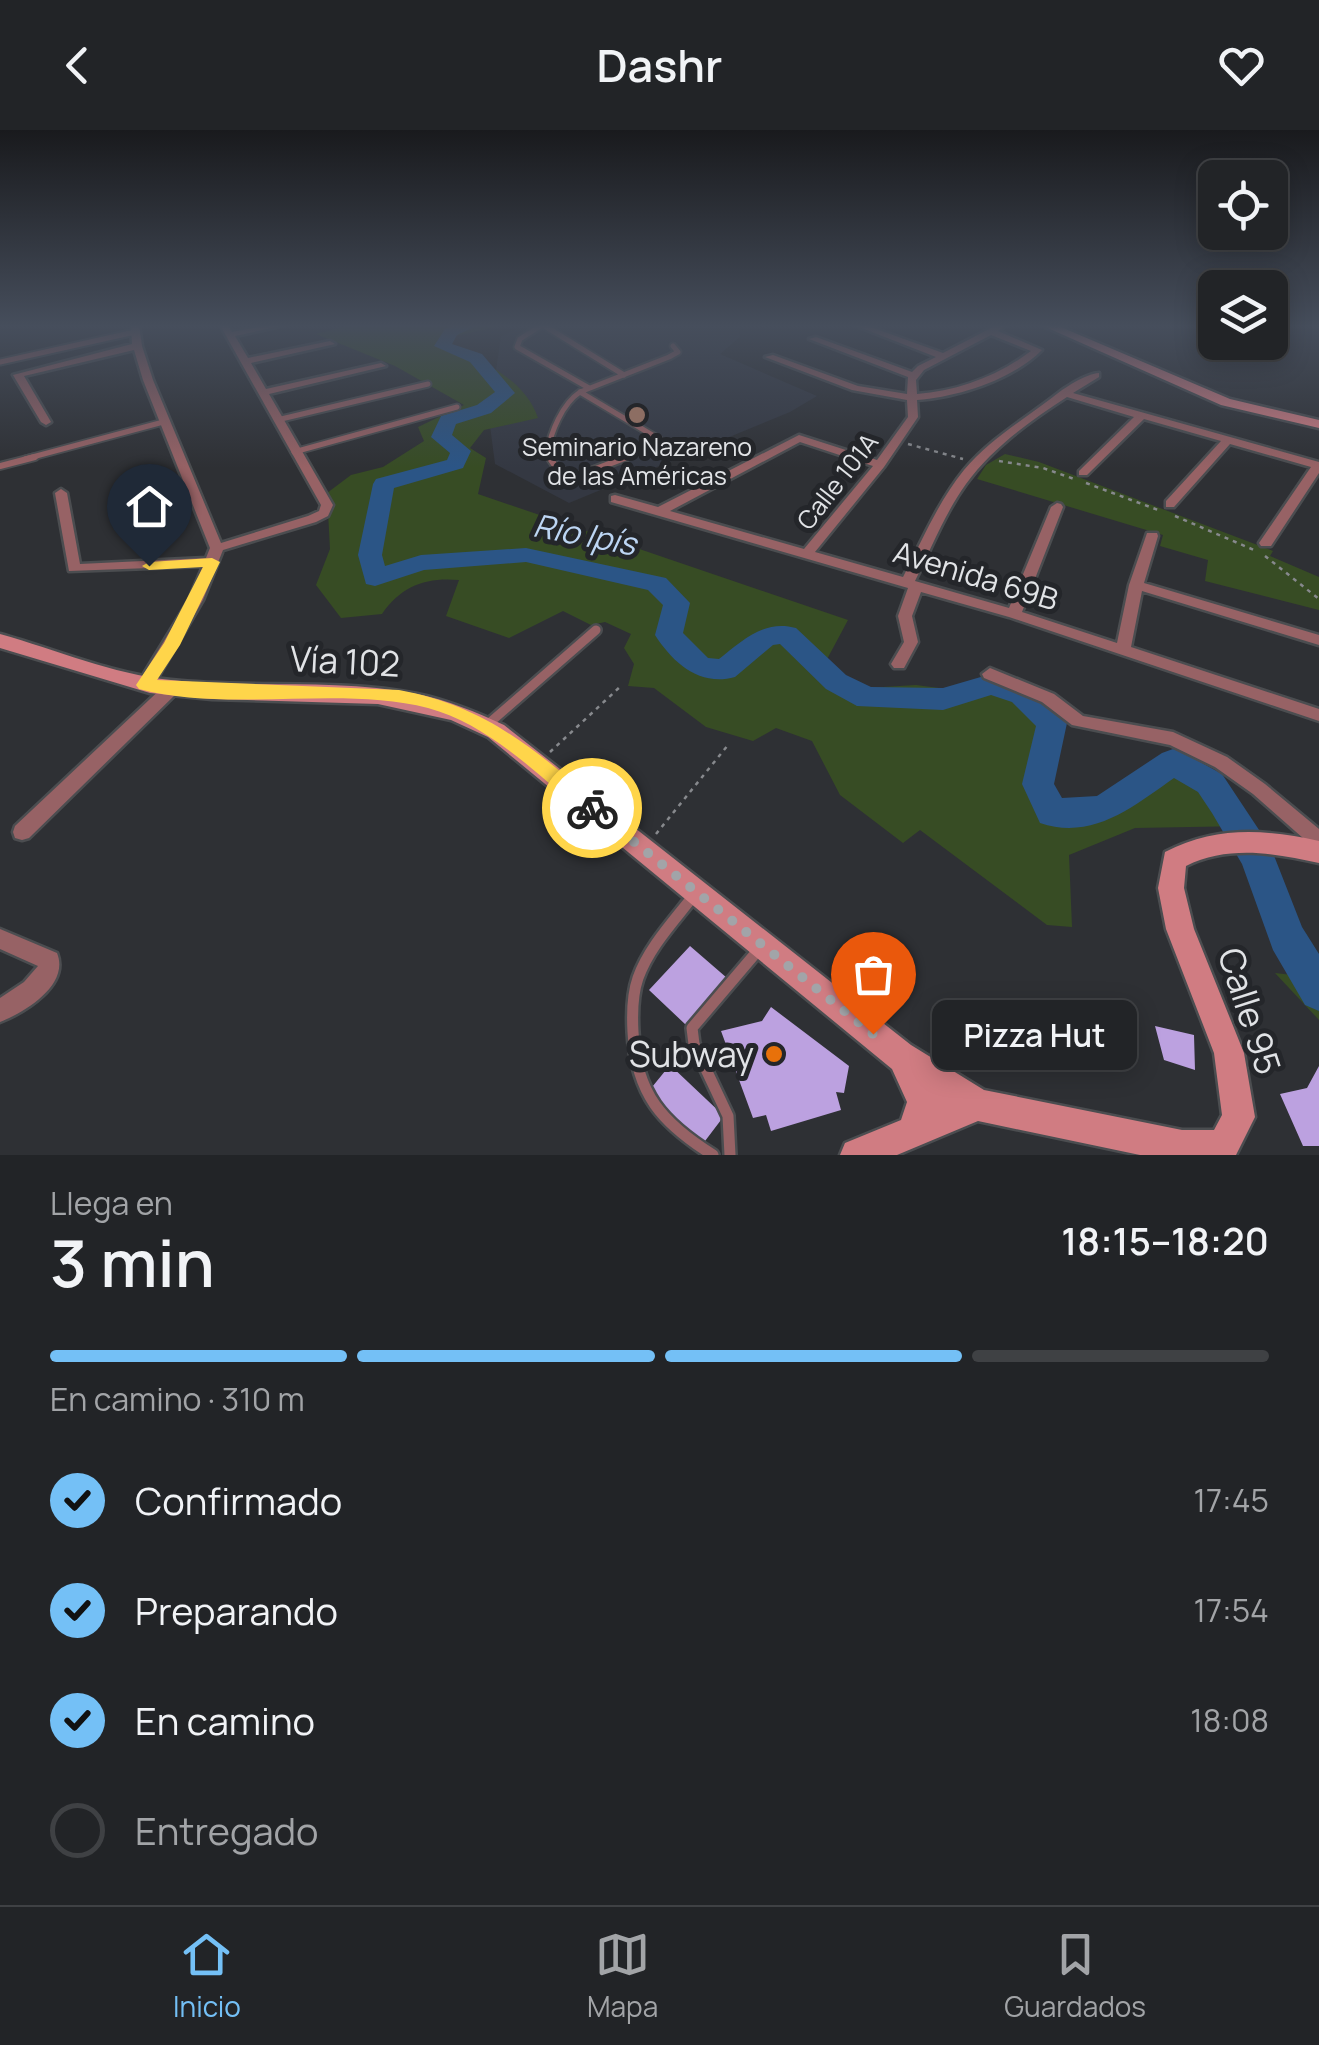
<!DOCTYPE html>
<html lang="es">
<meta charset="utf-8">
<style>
:root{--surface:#222427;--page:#2a2c2f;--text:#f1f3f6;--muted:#a2a4a7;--line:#3f4144;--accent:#74c0f6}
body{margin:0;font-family:Manrope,sans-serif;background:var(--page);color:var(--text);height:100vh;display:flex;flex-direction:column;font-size:38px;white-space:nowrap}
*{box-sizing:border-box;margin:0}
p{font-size:32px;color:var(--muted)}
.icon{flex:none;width:55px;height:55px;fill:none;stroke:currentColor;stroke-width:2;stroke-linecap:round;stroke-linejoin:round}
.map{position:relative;height:1025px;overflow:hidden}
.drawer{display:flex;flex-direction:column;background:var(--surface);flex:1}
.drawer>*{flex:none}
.controls{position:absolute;left:1198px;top:30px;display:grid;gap:20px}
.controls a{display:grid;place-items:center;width:90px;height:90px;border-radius:15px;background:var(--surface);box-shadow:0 5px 25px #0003,0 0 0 2px var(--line);font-size:50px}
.pin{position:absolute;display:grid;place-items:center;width:85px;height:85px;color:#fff;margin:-102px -42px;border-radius:50% 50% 50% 0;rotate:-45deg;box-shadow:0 0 10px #0007}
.pin .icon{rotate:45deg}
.courier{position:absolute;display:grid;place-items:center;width:100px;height:100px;margin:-50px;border:8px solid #ffd54a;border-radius:50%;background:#fff;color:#222;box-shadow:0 2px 12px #0007}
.bubble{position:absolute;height:70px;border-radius:15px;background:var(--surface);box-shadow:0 5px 25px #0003,0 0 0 2px var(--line);font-size:32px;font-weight:600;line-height:70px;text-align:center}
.summary em{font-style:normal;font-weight:600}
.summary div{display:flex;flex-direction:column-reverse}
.summary{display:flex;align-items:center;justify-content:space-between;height:170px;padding:0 50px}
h1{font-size:65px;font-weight:600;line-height:75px}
.bar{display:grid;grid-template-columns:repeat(4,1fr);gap:15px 10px;align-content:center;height:120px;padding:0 50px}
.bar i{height:12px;border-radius:8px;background:var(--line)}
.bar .current{background:var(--accent)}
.bar p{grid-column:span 4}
ol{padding:0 50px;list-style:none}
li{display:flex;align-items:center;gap:30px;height:110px}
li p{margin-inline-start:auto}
li .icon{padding:10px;border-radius:50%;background:var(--accent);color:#111;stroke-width:4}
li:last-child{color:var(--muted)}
li i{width:55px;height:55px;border:5px solid var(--line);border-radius:50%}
header{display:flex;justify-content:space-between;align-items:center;height:130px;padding:0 50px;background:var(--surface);font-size:45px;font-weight:600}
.tab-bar{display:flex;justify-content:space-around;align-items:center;height:140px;border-top:2px solid var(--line);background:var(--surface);font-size:28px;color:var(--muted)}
.tab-bar a{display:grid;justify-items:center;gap:5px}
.tab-bar .current{color:var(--accent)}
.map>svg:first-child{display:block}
.built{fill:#343842}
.green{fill:#374c24}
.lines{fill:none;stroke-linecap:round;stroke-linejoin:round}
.river{fill:#2b5586;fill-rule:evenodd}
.building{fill:#bca1e0}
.lane-far3-casing{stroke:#4b4d50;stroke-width:9}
.lane-far2-casing{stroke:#4b4d50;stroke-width:10}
.lane-far1-casing{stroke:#4b4d50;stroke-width:14}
.lane-casing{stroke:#4b4d50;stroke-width:16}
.street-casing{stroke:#4b4d50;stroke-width:5}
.secondary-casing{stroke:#4b4d50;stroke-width:5}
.path{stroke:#87898d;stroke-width:2.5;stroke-dasharray:4 5;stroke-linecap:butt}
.lane-far3{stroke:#976265;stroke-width:5}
.lane-far2{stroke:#976265;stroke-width:6}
.lane-far1{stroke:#976265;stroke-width:9}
.lane{stroke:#976265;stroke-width:11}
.street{fill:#976265;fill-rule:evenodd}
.secondary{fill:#d07c82;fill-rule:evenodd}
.route{fill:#ffd54a}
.done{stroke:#a2a4a8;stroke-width:10;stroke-dasharray:0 18}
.education-dot{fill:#8d6e63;stroke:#24262a;stroke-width:4}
.food-dot{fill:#e8710a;stroke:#24262a;stroke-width:4}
.labels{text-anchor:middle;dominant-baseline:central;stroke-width:10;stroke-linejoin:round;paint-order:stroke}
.far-poi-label{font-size:25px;fill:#e1e3e6;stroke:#24262a}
.far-street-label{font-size:25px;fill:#e1e3e6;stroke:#24262a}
.street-label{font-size:30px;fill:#e1e3e6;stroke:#24262a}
.water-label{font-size:32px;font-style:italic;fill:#bdd6f4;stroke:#24262a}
.near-street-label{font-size:35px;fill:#e1e3e6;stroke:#24262a}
.near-poi-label{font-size:35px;fill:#e1e3e6;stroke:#24262a;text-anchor:end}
</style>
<header><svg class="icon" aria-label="back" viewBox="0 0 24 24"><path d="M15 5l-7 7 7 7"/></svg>Dashr<svg class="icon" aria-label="heart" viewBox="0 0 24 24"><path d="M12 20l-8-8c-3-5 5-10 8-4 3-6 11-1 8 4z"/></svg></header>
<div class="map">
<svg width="1319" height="1025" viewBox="0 0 1319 1025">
<rect width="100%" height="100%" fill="#2e3034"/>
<path class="built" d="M 525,195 L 738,195 L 740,207 L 720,224 L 817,266 L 790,282 L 569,373 L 495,334 L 489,288 L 501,206 Z"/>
<path class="green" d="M 348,195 L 505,195 L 455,206 L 447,214 C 482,231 525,249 538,288 L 484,300 L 470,318 L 486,328 L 478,364 L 848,490 L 825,533 L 866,558 L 916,555 L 1016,568 L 1043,591 L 1027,647 L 1049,685 L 1096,689 L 1162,648 L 1195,638 L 1231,658 L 1246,696 L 1135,698 L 1069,725 L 1072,797 L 1047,795 L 920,700 L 903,713 L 840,665 L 812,611 L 776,598 L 753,611 L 706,597 L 654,558 L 628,556 L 634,534 L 624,518 L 631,504 L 605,492 L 591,495 L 563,481 L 509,508 L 446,486 L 459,450 C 426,447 401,456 382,484 L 341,488 L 316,455 L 330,419 L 327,363 L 351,345 L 383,337 L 424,311 L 418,297 L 464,275 L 395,236 L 316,204 Z
M 1005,324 L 1039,332 L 1273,421 L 1270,426 L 1319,447 L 1319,480 L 1205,451 L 1208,430 L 1160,416 L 1163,405 L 977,349 L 986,335 Z
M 1275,843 L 1319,848 L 1319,890 Z"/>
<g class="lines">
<path class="river" d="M 456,195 L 478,195 L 457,205 L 452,214 L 482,224 L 515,263 L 491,283 L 456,294 L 452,305 L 471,321 L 463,338 L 394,358 L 382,425 L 385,436 L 421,425 L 526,418 L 666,448 L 690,473 L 683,503 L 708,528 L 719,529 C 742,511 764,489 796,498 L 846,545 L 871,557 L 943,558 L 991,544 L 1032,556 L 1067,593 L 1054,654 L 1062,668 L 1097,666 L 1162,623 L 1173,619 L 1184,623 L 1222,644 L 1271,718 L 1302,797 L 1319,824 L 1319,881 L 1305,875 L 1273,820 L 1242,734 L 1212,683 L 1198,662 L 1174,648 C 1134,676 1093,711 1040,693 L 1022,654 L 1036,596 L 1012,572 L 991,565 L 943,580 L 857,576 L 826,559 L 780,514 L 773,515 L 735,547 C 700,557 673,533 655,505 L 663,475 L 648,460 L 526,432 L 424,440 L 375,456 L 366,454 L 358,425 L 373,354 L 376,349 L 447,330 L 450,323 L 431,307 L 441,286 L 477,275 L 495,262 L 470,232 L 434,216 L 445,199 Z"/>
</g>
<path class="building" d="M 690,816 L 727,848 L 686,895 L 649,860 Z
M 771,877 L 849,936 L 844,963 L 836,962 L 841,980 L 771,1001 L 766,985 L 753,988 L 721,901 L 762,891 Z
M 1155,896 L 1194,905 L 1195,940 L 1164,930 Z
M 670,935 L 724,986 L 702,1015 L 648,962 Z
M 1319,936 L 1319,1016 L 1303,1016 L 1280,964 L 1307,958 Z"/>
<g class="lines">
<g class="lane-far3-casing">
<path id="lane-far3" d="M 542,195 L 520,209 L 517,217 L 589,258
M 543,195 L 624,245
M 0,232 L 135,202
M 580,262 L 659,309 L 660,314 L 621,329
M 580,262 L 669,227 L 678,222 L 673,216
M 277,290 L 428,254
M 294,322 L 457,277
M 25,329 L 167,291
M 551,329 L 547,323 C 551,302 562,274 580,262"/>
</g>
<g class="lane-far2-casing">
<path id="lane-far2" d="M 549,327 L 556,337 L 575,347 L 627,327
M 0,336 L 35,327
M 594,503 L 597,500"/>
</g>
<g class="lane-far1-casing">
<path id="lane-far1" d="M 487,595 L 596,500"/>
</g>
<g class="lane-casing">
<path id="lane" d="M 694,765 C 674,791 649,817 638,848 C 632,865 632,884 633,902 C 636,964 662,993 713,1025
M 730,1025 L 728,986 L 694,914 L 692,898 L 760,818"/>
</g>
<g class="street-casing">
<path id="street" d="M 131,195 L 139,195 L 142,216 L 153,250 L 221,413 L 308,386 L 319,381 L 321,375 L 220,195 L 228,195 L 232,202 L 269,195 L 285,195 L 235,206 L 248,228 L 330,211 L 335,214 L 251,233 L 266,259 L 381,233 L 386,236 L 269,264 L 333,375 L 328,386 L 316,392 L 223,420 L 203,470 L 151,559 L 139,559 L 137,555 L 189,470 L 203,436 L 69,441 L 55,363 L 61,359 L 67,363 L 80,434 L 206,428 L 210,418 L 143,250 L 134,220 L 24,246 L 51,292 L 46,295 L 41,292 L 13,245 L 132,214 Z
M 854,195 L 865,195 L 943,223 L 997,195 L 1007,195 L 998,201 L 1042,220 C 1012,250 958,267 917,270 L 918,287 L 884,337 L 815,422 L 903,447 C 922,411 938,372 964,340 C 989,310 1023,290 1053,267 C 1064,258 1085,244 1099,243 L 1099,247 L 1073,263 L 1319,332 L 1319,343 L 1271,416 L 1261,416 L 1259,413 L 1311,337 L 1230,314 L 1174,377 L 1166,377 L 1166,371 L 1221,311 L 1144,289 L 1087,345 L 1079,345 L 1079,341 L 1134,287 L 1067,267 C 1030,291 992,318 966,354 C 945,383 931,419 915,451 L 1009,478 L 1051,377 L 1057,373 L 1061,374 L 1063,377 L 1022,482 L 1117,513 L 1129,455 L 1146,406 L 1147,403 L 1157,403 L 1158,406 L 1144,453 L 1319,505 L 1319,515 L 1142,461 L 1131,517 L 1319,579 L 1319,591 L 1009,487 L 921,462 L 912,486 L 918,512 L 904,538 L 894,538 L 891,534 L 904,512 L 898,486 L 908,458 L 611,372 L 611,366 L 615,365 L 658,377 L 799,305 L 877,330 L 908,287 L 907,270 L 852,260 L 765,227 L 773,225 L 858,256 L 907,264 L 908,247 L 809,209 L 816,207 L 912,242 L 918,236 L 936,227 ZM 991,205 L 1031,221 C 998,246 958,261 917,264 L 916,250 L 924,240 ZM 800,312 L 873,336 L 804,419 L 670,381 Z
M 990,538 L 1054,564 L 1083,586 L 1173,602 L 1227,627 L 1265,654 L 1319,699 L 1319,718 L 1312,716 L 1253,664 L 1215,637 L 1170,615 L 1072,595 L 1042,572 L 984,548 L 982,544 Z
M 172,552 L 178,554 L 180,558 L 178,562 L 29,708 L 22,710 L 15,708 L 13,702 L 15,696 L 166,554 Z
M 0,799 L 57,823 C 70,855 25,882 0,892 L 0,868 L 24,852 L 38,836 L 0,819 Z"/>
</g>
<g class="secondary-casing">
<path id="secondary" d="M 1041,195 L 1056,195 L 1230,269 L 1319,290 L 1319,298 L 1221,275 Z
M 0,504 C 57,520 112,544 171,550 C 253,559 336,548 417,564 C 447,570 476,582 504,595 L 911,915 L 984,960 L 1182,1000 L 1214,1000 L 1222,985 L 1214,923 L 1166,799 L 1158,758 L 1165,722 C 1216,696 1264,699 1319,711 L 1319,733 C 1275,723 1228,715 1186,736 L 1184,758 L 1194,799 L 1244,923 L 1255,987 L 1236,1025 L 1140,1025 L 978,991 L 897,1025 L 840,1025 L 845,1013 L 901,990 L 907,972 L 892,939 L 488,607 L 451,590 L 378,574 L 212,569 L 150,563 L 0,518 Z"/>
</g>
<path class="path" d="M 908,314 L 963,329
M 999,331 L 1043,338 L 1074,349
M 1086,353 L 1158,380
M 1175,386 L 1254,420
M 1265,426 L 1319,469
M 550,622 L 622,555
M 656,704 L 728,615"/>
<use href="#lane-far3" class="lane-far3"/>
<use href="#lane-far2" class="lane-far2"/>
<use href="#lane-far1" class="lane-far1"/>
<use href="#lane" class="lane"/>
<use href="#street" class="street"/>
<use href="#secondary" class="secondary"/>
</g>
<linearGradient id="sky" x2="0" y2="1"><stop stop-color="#191a1d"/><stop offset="0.58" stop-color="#464e5c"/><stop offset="1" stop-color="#464e5c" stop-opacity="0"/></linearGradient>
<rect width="1319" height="338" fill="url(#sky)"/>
<path class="route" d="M 212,428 L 220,432 L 180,515 L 157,550 L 399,560 C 489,577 530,618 599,672 L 599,684 L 585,684 C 538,645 490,595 428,578 C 341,555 228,583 139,559 L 136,555 L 164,513 L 203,437 L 149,440 L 142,436 L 149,432 Z"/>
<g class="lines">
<path class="done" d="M 592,678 L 873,904"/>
</g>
<circle class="education-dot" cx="637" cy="285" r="10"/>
<circle class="food-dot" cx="774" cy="924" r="10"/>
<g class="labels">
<g class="far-poi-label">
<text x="637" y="316">Seminario Nazareno<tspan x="637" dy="29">de las Américas</tspan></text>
</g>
<g class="far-street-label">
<text transform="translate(837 351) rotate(-52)">Calle 101A</text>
</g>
<g class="street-label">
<text transform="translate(976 445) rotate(17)">Avenida 69B</text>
</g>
<g class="water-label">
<text transform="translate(585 404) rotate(11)">Río Ipís</text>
</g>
<g class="near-street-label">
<text transform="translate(345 531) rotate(3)">Vía 102</text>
<text transform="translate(1250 881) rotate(72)">Calle 95</text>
</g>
<g class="near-poi-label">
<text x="754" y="924">Subway</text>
</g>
</g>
</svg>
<div class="controls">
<a><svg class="icon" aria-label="locate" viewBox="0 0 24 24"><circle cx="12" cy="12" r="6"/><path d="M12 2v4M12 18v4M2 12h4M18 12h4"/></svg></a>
<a><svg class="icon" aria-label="layers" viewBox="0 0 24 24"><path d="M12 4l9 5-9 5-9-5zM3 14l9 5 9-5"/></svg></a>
</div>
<div class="pin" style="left:873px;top:904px;background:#ea580c"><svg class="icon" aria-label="bag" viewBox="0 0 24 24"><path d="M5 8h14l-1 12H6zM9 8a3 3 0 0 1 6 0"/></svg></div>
<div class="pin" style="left:149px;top:436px;background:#1f2937"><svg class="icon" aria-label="home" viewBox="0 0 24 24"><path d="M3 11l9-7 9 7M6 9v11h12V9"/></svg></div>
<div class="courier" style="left:592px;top:678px"><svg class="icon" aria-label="bike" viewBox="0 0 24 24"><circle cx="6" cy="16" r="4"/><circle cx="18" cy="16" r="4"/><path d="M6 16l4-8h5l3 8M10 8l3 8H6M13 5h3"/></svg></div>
<div class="bubble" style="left:932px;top:870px;width:205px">Pizza Hut</div>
</div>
<section class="drawer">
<div class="summary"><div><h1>3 min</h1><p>Llega en</p></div><em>18:15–18:20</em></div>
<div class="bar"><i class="current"></i><i class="current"></i><i class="current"></i><i></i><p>En camino · 310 m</p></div>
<ol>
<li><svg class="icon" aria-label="check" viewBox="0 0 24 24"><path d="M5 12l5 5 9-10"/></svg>Confirmado<p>17:45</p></li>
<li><svg class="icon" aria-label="check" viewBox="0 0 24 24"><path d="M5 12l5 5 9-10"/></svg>Preparando<p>17:54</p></li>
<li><svg class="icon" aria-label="check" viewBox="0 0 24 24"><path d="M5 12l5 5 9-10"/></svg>En camino<p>18:08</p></li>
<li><i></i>Entregado</li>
</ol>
</section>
<nav class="tab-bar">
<a class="current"><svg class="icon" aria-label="home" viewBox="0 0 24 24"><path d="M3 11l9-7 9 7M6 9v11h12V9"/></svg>Inicio</a>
<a><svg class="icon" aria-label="map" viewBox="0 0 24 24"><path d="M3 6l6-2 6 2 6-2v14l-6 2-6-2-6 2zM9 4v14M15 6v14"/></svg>Mapa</a>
<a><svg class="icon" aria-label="saved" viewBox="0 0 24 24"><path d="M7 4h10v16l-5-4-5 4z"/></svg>Guardados</a>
</nav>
